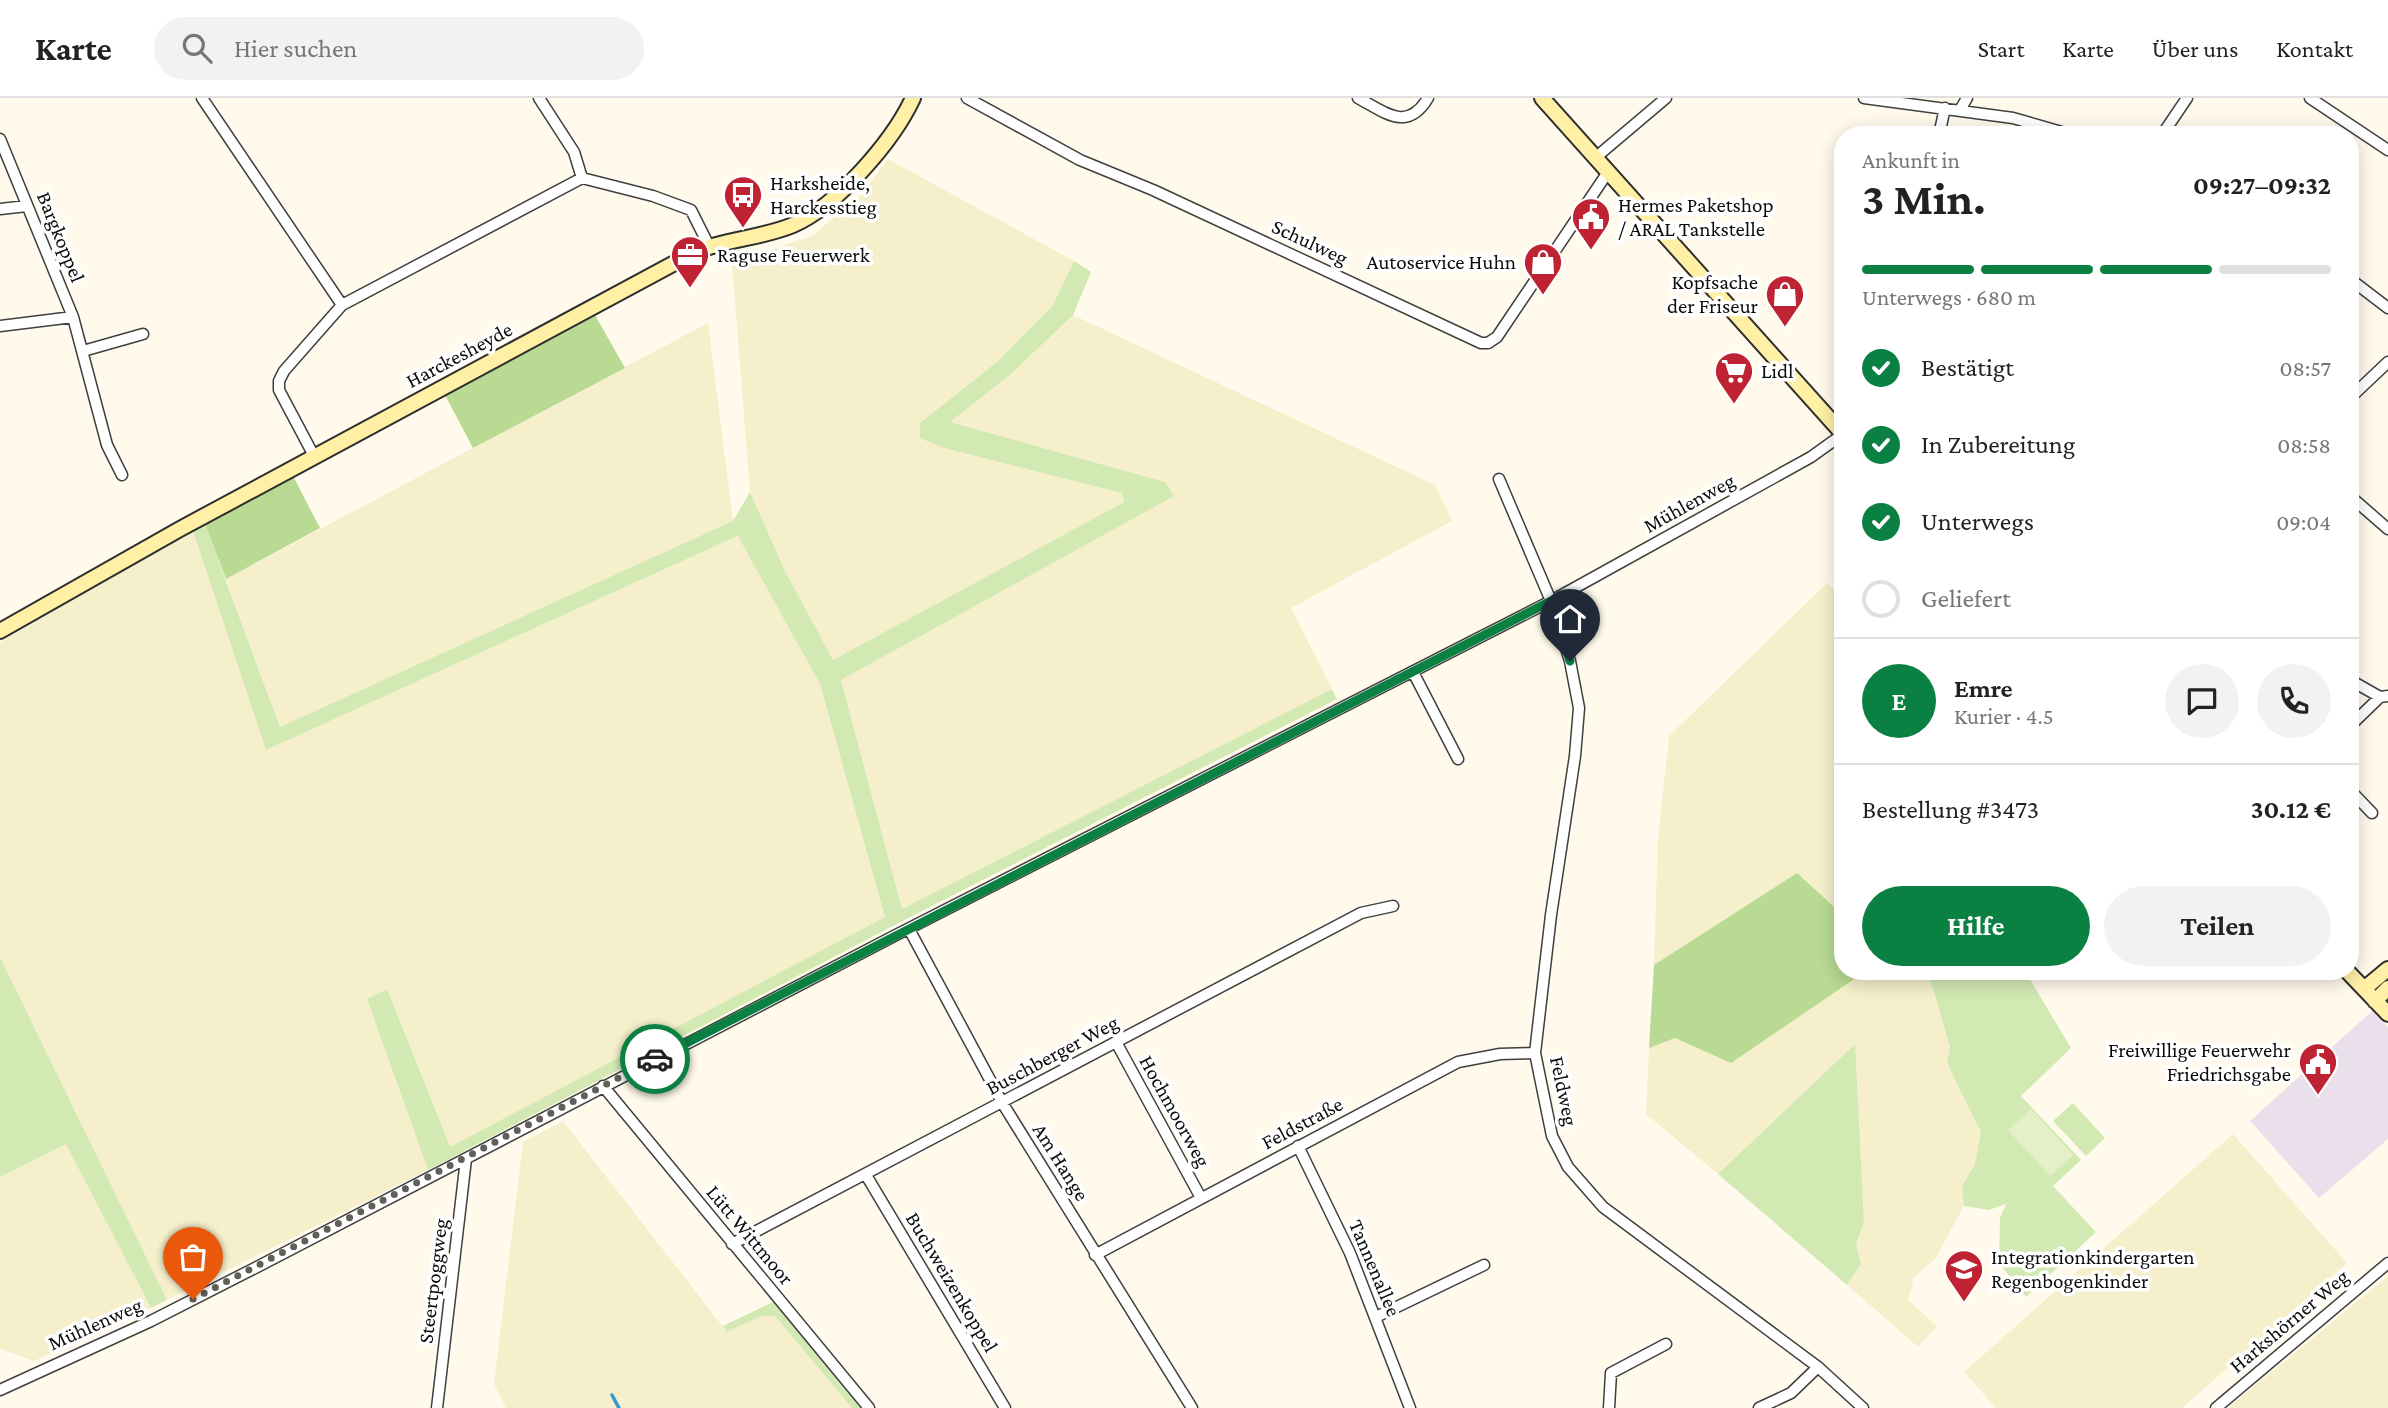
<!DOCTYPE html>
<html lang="de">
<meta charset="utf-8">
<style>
:root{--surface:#fff;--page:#f2f2f2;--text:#222;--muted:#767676;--line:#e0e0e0;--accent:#0b8043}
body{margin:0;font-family:"Crimson Pro",serif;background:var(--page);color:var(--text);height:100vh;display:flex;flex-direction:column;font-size:26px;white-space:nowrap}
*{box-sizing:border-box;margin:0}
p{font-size:23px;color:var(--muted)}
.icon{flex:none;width:38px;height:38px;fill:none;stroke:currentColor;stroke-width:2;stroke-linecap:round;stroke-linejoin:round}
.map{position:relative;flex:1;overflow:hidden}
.sheet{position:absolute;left:1834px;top:28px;width:525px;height:854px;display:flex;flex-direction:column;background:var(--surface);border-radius:28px;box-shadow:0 4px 18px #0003}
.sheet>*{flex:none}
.pin{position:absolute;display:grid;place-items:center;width:60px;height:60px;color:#fff;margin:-72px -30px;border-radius:50% 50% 50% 0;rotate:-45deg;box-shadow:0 0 7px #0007}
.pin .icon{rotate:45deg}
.courier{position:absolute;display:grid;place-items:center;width:70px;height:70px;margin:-35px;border:5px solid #0b8043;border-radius:50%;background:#fff;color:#222;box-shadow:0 2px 9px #0007}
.headline em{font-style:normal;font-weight:700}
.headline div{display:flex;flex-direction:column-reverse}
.headline{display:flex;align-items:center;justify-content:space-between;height:119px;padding:0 28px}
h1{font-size:46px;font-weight:700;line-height:52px}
.bar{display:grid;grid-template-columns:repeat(4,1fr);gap:10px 7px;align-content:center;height:84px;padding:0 28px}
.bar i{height:9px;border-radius:5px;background:var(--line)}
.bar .selected{background:var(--accent)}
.bar p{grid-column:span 4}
.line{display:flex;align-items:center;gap:18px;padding:0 28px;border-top:2px solid var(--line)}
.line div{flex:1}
.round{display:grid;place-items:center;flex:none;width:74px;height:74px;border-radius:37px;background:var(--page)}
ol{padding:0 28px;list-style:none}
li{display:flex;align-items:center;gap:21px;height:77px}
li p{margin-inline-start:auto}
li .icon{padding:7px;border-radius:50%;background:var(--accent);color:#fff;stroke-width:4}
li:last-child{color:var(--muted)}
li i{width:38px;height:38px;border:4px solid var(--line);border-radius:50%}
.action{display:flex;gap:14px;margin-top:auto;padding:14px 28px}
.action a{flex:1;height:80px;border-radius:42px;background:var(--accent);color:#fff;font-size:28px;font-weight:700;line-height:80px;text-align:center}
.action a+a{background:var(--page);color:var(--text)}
header{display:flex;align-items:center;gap:42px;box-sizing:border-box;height:98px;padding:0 35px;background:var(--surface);border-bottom:2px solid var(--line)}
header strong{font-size:33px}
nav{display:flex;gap:38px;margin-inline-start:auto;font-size:24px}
.search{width:490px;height:63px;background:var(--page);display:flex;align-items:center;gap:18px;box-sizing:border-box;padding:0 24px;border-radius:38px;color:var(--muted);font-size:26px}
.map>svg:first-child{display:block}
.industrial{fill:#e9e0eb}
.farmland{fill:#f5efcb}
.green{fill:#d3e9b4}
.forest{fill:#b8da93}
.pitch{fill:#e4f0c6}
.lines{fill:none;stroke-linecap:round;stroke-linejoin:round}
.stream{stroke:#359bcf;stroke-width:3.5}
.street-casing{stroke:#3f3f3f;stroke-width:13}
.secondary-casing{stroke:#2e2e2e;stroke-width:18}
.street{stroke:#fff;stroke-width:10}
.secondary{stroke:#fff0a6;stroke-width:14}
.done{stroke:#615f5a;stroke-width:7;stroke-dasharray:0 12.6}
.route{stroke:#0b8043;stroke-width:9}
.labels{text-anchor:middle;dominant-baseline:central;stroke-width:7;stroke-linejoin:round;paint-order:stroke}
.poi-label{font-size:21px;fill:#0c0c0c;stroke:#fff;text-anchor:start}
.street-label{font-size:21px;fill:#0c0c0c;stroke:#fff}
</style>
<header>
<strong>Karte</strong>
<div class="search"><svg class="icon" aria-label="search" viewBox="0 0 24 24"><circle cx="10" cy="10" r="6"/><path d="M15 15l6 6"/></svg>Hier suchen</div>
<nav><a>Start</a><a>Karte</a><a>Über uns</a><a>Kontakt</a></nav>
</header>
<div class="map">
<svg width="2388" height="1310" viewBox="0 0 2388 1310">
<rect width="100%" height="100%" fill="#fffaeb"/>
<path class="industrial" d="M 2372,913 L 2388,929 L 2388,1041 L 2319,1100 L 2250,1023 Z"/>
<path class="farmland" d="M 888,61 L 1074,163 L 1053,207 L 998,263 L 920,325 L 944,350 L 1122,395 L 1124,404 L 833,562 L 785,473 L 750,394 L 732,165 L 812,138 L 862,96 Z
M 1073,217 L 1435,387 L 1452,423 L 1291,510 L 1332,591 L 902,811 L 841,582 L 1173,398 L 1165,384 L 949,324 L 1011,276 Z
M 708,225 L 733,423 L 280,629 L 226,481 Z
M 193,433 L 266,652 L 739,438 L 820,586 L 885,819 L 449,1050 L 387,891 L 367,901 L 428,1072 L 167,1202 L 0,859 L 0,544 Z
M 1827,485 L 1843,501 L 1843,817 L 1797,775 L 1654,867 L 1658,741 L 1669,638 Z
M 1866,873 L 1932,873 L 1929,877 L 1950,949 L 1947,965 L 1982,1034 L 1975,1066 L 1962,1088 L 1964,1108 L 1935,1161 L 1914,1179 L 1908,1202 L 1937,1228 L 1918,1249 L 1847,1187 L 1861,1166 L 1856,1146 L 1864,1123 L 1854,947 L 1718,1076 L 1646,1016 L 1649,950 L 1675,940 L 1731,964 Z
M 563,1023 L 727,1234 L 761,1218 L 775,1218 L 852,1310 L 506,1310 L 494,1286 L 523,1044 Z
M 2233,1036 L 2347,1165 L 2182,1310 L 1996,1310 L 1964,1274 Z
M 66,1045 L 151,1210 L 34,1263 L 0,1251 L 0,1079 Z
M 2388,1178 L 2388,1310 L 2228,1310 Z"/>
<path class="green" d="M 1074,163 L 1091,174 L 1073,217 L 1011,276 L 950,324 L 1165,384 L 1174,398 L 841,582 L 902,811 L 1332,591 L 1337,601 L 889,830 L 428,1072 L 367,901 L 387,891 L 450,1049 L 885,819 L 820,586 L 738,438 L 266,652 L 193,433 L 205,426 L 280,629 L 733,423 L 750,394 L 785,473 L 833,562 L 1124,404 L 1122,395 L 944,350 L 920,340 L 920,325 L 998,263 L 1053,207 Z
M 0,859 L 167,1202 L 151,1210 L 66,1046 L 0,1079 Z
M 1932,873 L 2025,873 L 2071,950 L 2021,998 L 2081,1062 L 2053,1088 L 2096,1134 L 2026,1199 L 1999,1165 L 2000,1120 L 2006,1106 L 1989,1112 L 1964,1108 L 1962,1088 L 1975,1066 L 1981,1034 L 1947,965 L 1950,949 L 1929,877 Z
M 1855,946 L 1864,1124 L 1856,1146 L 1861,1166 L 1847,1187 L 1718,1076 Z
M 2073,1005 L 2105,1040 L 2086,1058 L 2053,1023 Z
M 773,1204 L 863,1310 L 852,1310 L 775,1218 L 761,1218 L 727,1234 L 723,1228 Z"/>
<path class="forest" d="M 595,217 L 625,270 L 473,350 L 445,297 Z
M 293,378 L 320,430 L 226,481 L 205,426 Z
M 1797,775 L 1843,817 L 1843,873 L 1866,873 L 1731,965 L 1675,940 L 1649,950 L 1654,867 Z"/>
<path class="pitch" d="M 2031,1011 L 2073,1057 L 2050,1078 L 2008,1032 Z"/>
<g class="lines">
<path class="stream" d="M 612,1297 L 619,1310"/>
<g class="street-casing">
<path id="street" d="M 202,0 L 342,207
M 539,0 L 574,54 L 582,80
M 967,0 L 1080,62 L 1153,92 L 1481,245 L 1488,245 L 1497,239 L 1608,74
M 1358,0 C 1385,14 1407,35 1428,0
M 1864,0 L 2013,20 L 2072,37
M 2310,0 L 2388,52
M 1960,12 L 1967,0
M 1939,37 L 1945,10
M 2162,37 L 2187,0
M 0,41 L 73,219 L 107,347 L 122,377
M 1595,60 L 1666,0
M 0,111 L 27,108
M 2350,181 L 2388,210
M 0,228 L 73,219
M 83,253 L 143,236
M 2350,300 L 2388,264
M 314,358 L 279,292 L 279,283 L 284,273 L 342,207 L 582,80 L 653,98 L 691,112 L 709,148
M 1499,381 L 1551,503 L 1570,563 L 1579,610 L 1575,658 L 1551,817 L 1535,955 L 1552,1038 L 1568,1069 L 1603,1109 L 1818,1269 L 1863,1310
M 2350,398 L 2388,431
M 1413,574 L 1458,661
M 2350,582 L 2380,599 L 2388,598
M 2350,628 L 2380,599
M 2350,692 L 2372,715
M 909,831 L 1003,1006 L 1192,1310
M 1116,944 L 1201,1100
M 603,988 L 869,1310
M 1298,1048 L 1350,1155 L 1410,1310
M 866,1077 L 1005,1310
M 732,1146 L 1361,815 L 1393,808
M 1095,1157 L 1458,964 L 1500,956 L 1535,955
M 1376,1219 L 1484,1167
M 0,1292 L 151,1223 L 257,1169 L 898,836 L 1551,503 L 1811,359 L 1843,336
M 437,1310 L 466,1061
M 1609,1310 L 1611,1275 L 1666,1246
M 1759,1310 L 1791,1295 L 1818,1269
M 2216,1310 L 2388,1165"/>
</g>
<g class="secondary-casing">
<path id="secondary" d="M 1542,0 L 1843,336
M 0,533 L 180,431 L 695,154 C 726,141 762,140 793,127 C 837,108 893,43 913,0
M 2347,873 L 2388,916
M 2364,891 L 2388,871
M 2375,903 L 2388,890"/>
</g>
<use href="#street" class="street"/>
<use href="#secondary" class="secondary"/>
</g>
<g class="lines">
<path class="done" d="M 193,1201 L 655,961"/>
<path class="route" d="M 655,961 L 1551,503 L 1570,563"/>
</g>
<defs>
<g id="bus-pin" transform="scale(2.0125)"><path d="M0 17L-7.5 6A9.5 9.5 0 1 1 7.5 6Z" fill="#be2233" stroke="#fff"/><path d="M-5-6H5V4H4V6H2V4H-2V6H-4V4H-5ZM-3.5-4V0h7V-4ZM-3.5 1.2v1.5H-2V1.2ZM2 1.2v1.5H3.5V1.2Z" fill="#fff"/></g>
<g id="civic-pin" transform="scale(2.0125)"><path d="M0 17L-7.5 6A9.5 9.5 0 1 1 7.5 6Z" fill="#be2233" stroke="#fff"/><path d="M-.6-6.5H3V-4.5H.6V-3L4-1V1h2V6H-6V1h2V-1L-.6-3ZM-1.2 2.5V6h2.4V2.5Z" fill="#fff"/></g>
<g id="office-pin" transform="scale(2.0125)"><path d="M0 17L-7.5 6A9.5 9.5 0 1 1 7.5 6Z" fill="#be2233" stroke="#fff"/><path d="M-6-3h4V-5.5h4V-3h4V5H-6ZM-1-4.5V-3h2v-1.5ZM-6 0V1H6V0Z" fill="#fff"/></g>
<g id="shop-pin" transform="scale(2.0125)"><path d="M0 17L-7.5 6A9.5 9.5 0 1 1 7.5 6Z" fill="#be2233" stroke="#fff"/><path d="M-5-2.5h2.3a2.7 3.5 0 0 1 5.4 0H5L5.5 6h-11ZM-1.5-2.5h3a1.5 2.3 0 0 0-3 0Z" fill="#fff"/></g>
<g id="supermarket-pin" transform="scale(2.0125)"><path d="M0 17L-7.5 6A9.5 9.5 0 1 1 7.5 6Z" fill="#be2233" stroke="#fff"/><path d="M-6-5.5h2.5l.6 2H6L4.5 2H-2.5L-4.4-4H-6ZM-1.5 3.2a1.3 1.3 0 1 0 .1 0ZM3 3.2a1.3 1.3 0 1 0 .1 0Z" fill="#fff"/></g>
<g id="school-pin" transform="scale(2.0125)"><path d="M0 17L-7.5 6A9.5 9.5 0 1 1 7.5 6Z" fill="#be2233" stroke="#fff"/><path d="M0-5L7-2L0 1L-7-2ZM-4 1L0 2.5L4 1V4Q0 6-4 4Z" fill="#fff"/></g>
</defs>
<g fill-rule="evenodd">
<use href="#bus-pin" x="743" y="97"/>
<use href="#civic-pin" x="1591" y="119"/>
<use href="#office-pin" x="690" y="157"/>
<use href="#shop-pin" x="1543" y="164"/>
<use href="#shop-pin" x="1785" y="196"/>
<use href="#supermarket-pin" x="1734" y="273"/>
<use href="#civic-pin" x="2318" y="964"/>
<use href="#school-pin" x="1964" y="1171"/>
</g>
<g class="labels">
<g class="poi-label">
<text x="770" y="85">Harksheide,<tspan x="770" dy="24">Harckesstieg</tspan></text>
<text x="1618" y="107">Hermes Paketshop<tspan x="1618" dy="24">/ ARAL Tankstelle</tspan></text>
<text x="717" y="157">Raguse Feuerwerk</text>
<text x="1516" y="164" text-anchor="end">Autoservice Huhn</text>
<text x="1758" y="184" text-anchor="end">Kopfsache<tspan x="1758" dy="24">der Friseur</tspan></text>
<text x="1761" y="273">Lidl</text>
<text x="2291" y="952" text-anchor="end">Freiwillige Feuerwehr<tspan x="2291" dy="24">Friedrichsgabe</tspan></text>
<text x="1991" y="1159">Integrationkindergarten<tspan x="1991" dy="24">Regenbogenkinder</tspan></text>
</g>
<g class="street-label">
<text transform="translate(61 139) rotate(68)">Bargkoppel</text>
<text transform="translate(1310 144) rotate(25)">Schulweg</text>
<text transform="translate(459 257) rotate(-28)">Harckesheyde</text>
<text transform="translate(1689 405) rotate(-29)">Mühlenweg</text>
<text transform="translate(1052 957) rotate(-28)">Buschberger Weg</text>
<text transform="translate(1564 993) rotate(78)">Feldweg</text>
<text transform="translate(1175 1013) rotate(61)">Hochmoorweg</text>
<text transform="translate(1302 1025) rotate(-28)">Feldstraße</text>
<text transform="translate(1061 1064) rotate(58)">Am Hange</text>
<text transform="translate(750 1137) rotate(50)">Lütt Wittmoor</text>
<text transform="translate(1375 1170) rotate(67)">Tannenallee</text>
<text transform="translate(433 1183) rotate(-83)">Steertpoggweg</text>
<text transform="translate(952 1184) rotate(59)">Buchweizenkoppel</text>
<text transform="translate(2289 1223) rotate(-40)">Harkshörner Weg</text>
<text transform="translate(95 1226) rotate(-24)">Mühlenweg</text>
</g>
</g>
</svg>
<div class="pin" style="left:193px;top:1201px;background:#ea580c"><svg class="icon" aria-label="bag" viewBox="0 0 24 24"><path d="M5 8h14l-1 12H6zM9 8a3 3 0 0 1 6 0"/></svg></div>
<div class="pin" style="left:1570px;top:563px;background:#1f2937"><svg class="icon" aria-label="home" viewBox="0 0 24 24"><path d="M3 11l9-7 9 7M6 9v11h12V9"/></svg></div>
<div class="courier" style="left:655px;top:961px"><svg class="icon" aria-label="car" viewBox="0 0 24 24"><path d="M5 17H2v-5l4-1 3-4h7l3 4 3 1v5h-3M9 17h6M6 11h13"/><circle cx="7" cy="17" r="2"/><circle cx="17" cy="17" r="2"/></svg></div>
<section class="sheet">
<div class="headline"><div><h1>3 Min.</h1><p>Ankunft in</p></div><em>09:27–09:32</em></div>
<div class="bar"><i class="selected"></i><i class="selected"></i><i class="selected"></i><i></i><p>Unterwegs · 680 m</p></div>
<ol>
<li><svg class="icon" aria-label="check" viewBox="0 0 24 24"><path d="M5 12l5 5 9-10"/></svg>Bestätigt<p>08:57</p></li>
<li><svg class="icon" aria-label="check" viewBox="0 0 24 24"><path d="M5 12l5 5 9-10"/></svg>In Zubereitung<p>08:58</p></li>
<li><svg class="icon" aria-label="check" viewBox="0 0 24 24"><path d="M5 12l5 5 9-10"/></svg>Unterwegs<p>09:04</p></li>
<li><i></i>Geliefert</li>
</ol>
<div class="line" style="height:126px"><b class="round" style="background:var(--accent);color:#fff">E</b><div><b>Emre</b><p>Kurier · 4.5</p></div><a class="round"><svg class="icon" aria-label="chat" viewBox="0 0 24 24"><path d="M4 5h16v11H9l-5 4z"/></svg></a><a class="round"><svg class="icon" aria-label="phone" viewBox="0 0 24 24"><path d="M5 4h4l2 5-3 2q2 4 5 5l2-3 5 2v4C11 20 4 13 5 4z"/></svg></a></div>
<div class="line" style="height:91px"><div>Bestellung #3473</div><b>30.12 €</b></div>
<div class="action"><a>Hilfe</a><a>Teilen</a></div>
</section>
</div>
